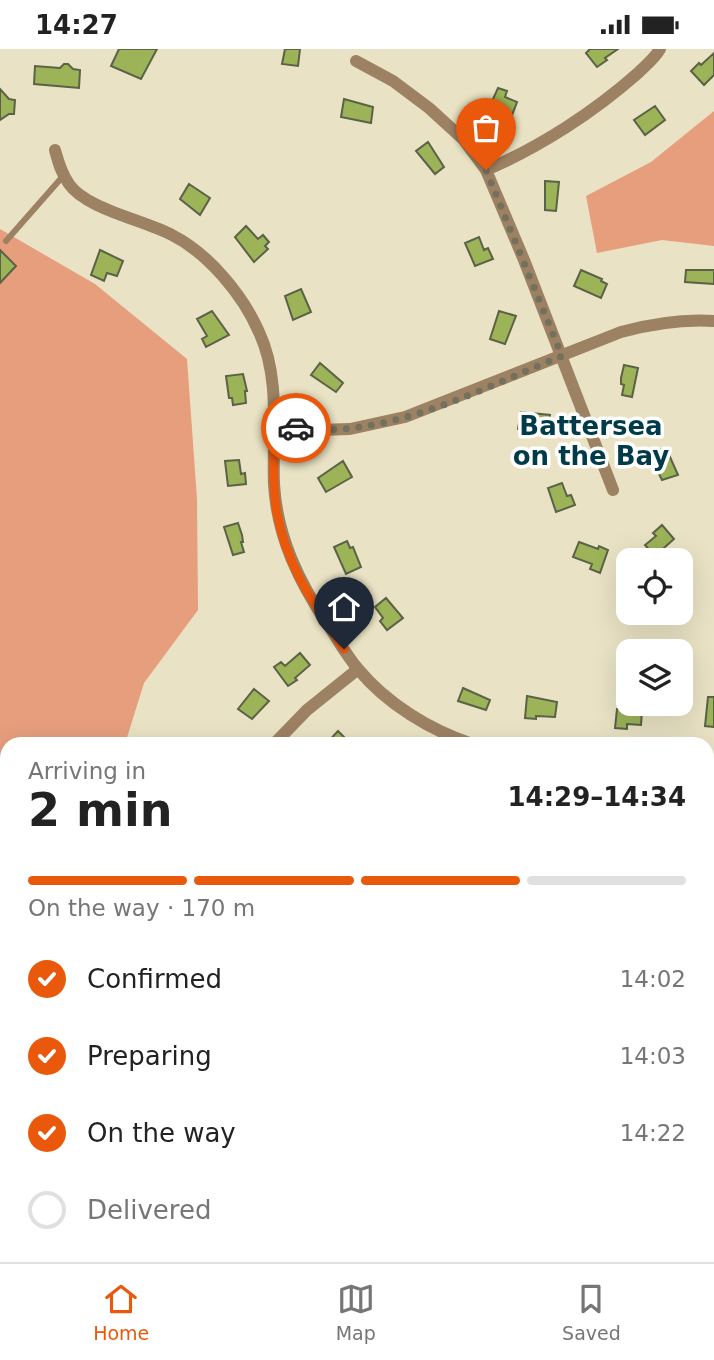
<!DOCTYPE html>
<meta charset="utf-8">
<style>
:root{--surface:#fff;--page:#f6f6f6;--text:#222;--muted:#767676;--line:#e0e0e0;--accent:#ea580c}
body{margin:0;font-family:"DejaVu Sans",sans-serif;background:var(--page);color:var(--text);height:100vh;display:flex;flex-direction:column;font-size:26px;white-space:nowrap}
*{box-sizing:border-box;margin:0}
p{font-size:23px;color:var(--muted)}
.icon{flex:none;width:38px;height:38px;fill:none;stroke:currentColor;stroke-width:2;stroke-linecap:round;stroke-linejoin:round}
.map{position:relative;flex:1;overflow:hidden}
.drawer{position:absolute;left:0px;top:688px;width:714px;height:527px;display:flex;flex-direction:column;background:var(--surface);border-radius:21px 21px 0 0;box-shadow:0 7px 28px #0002}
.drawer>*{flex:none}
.fabs{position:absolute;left:616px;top:499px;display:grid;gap:14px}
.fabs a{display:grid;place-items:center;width:77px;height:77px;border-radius:14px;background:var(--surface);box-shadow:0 7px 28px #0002;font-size:35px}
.pin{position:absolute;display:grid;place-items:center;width:60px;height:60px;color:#fff;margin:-72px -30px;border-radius:50% 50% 50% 0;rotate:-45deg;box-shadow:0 0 7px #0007}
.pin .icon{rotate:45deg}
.courier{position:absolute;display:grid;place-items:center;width:70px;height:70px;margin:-35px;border:5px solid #ea580c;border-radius:50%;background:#fff;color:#222;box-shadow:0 2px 9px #0007}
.overview em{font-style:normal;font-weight:700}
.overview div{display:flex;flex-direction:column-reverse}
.overview{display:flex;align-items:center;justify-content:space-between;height:119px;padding:0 28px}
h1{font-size:46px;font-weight:700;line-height:52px}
.bar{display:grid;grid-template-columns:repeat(4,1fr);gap:10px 7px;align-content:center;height:84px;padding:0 28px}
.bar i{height:9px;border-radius:5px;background:var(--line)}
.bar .selected{background:var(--accent)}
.bar p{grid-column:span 4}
ol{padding:0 28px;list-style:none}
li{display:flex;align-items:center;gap:21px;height:77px}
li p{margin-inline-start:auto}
li .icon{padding:7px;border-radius:50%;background:var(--accent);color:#fff;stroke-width:4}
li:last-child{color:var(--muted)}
li i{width:38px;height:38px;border:4px solid var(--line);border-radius:50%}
.status{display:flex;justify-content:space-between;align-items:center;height:49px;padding:0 35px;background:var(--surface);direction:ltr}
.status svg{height:19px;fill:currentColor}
.tab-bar{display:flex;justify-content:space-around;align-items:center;height:98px;border-top:2px solid var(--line);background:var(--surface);font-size:19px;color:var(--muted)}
.tab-bar a{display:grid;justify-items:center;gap:4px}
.tab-bar .selected{color:var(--accent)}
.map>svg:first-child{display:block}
.green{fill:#e69e7d}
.building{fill:#9cb358;stroke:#5a6248;stroke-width:2}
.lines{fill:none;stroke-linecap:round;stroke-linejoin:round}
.lane{stroke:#9c8163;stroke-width:6}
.street{stroke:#9c8163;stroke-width:12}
.secondary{stroke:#795322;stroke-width:14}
.done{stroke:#74705e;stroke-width:7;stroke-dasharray:0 12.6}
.route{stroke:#ea580c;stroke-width:9}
.labels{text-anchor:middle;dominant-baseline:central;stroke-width:7;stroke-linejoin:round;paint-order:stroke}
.neighbourhood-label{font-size:26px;font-weight:bold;fill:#013b4a;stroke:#fff}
</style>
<div class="status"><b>14:27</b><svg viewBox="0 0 49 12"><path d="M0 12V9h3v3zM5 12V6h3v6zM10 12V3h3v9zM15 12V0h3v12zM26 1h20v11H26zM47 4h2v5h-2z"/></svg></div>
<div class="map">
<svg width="714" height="1213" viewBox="0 0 714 1213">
<rect width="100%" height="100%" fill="#e9e2c4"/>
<path class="green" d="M 714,62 L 714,197 L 662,191 L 597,204 L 586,147 L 651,113 Z
M 0,180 L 95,235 L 187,310 L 197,450 L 198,561 L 144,634 L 125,695 L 7,695 L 7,807 L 0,806 Z"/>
<path class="building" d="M 119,0 L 157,0 L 141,30 L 111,17 Z
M 285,0 L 300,0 L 298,17 L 282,15 Z
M 590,0 L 618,0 L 605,9 L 607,11 L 597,18 L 586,4 Z
M 714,4 L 714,26 L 704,36 L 691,22 L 699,14 L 701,16 Z
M 64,15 L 68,15 L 73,20 L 80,21 L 79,39 L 34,35 L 35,17 L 60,19 Z
M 498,39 L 507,42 L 505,48 L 517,53 L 511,69 L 487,63 Z
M 0,40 L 9,50 L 15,51 L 14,65 L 9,65 L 0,71 Z
M 344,50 L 373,58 L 371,74 L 341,68 Z
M 655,57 L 665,71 L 645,86 L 634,71 Z
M 428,93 L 444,118 L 435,125 L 416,102 Z
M 545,132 L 559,133 L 556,162 L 545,161 Z
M 189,135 L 210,149 L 200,166 L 180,150 Z
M 246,177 L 258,190 L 263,186 L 269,193 L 265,197 L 268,200 L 254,213 L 235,188 Z
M 479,188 L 484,201 L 488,199 L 493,210 L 475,217 L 465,194 Z
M 0,201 L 16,217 L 0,234 Z
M 100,201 L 123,212 L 117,227 L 107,224 L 104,232 L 91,226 Z
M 581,221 L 602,230 L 601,232 L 607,235 L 601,249 L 574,237 Z
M 686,221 L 714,221 L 714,235 L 685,233 Z
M 301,240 L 311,263 L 293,271 L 285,247 Z
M 212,262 L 229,286 L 206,298 L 202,290 L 207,287 L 197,270 Z
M 499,262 L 516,267 L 505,295 L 490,290 Z
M 320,314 L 343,334 L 336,343 L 311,326 Z
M 624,316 L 638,319 L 632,348 L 622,346 L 624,336 L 621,335 L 621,329 Z
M 243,325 L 247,342 L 245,342 L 246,354 L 233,356 L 232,349 L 229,349 L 226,327 Z
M 521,363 L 550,366 L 547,384 L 518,380 Z
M 666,399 L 678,426 L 662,431 L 654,415 L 657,414 L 653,403 Z
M 239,411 L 241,425 L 245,424 L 246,435 L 228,437 L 225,412 Z
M 343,412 L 352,428 L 326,443 L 318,429 Z
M 562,434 L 567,447 L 571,446 L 575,456 L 556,463 L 548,439 Z
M 238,474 L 242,486 L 243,493 L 241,493 L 244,503 L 233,506 L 224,478 Z
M 662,476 L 674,490 L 655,507 L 645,496 L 656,487 L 653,484 Z
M 347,492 L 350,499 L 353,498 L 361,518 L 346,525 L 334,498 Z
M 579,493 L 598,500 L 599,497 L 608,501 L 600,524 L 590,520 L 592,515 L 573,508 Z
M 386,549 L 403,569 L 387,581 L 380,572 L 383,569 L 375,558 Z
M 300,604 L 310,616 L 295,629 L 297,631 L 288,637 L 274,618 L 281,613 L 285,617 Z
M 463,639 L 490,651 L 486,661 L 458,652 Z
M 254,640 L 269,652 L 252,670 L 238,660 Z
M 527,647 L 557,653 L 555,668 L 536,667 L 536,670 L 525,669 Z
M 708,648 L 714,648 L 714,678 L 705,677 Z
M 617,660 L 642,662 L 641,676 L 627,675 L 627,680 L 615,679 Z
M 338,682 L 351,695 L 326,695 Z"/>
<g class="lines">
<path class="lane" d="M 6,192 L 64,126
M 0,1063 L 7,1063
M 7,1078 L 7,1095"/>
<path class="street" d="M 356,12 L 393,32 L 429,59 L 463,90 L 486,121 L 524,211 L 613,441
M 55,101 C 58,112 61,124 69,135 C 86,160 144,171 172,186 C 208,204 243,246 259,283 C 281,330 272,385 274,435 C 277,488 299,533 328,576 C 338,591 347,607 358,620 C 387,655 430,681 472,695
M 486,121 C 540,98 594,63 638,24 C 646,16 655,9 660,0
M 274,377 L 319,381 L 350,380 L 405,368 L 621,283 C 651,275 683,270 714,272
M 274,695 L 307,661 L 358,620
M 707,721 L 714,721
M 0,1036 L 7,1036
M 707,1184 L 714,1184
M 341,1208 L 341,1213
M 24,1213 L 25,1208"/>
<path class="secondary" d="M 0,823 L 7,823
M 707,881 L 714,881"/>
</g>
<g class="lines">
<path class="done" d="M 296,379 C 386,391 480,340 562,307 L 486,121"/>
<path class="route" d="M 296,379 L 274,377 C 274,406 272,435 277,464 C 286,516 315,557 344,600"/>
</g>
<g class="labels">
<g class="neighbourhood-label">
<text x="591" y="377">Battersea<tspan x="591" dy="30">on the Bay</tspan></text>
</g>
</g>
</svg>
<div class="fabs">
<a><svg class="icon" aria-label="locate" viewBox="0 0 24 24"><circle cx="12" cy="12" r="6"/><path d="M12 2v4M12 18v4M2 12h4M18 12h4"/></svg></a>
<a><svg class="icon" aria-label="layers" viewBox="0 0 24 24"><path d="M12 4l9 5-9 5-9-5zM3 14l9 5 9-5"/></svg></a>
</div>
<div class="pin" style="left:486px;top:121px;background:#ea580c"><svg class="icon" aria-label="bag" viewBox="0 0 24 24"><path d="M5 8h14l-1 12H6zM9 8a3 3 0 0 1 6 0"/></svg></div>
<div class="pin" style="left:344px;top:600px;background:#1f2937"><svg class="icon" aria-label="home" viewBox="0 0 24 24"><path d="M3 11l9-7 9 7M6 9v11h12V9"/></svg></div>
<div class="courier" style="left:296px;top:379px"><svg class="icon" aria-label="car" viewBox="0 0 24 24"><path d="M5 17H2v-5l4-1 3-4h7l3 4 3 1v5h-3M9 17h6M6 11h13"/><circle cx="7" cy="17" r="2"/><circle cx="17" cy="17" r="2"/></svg></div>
<section class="drawer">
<div class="overview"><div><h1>2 min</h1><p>Arriving in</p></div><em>14:29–14:34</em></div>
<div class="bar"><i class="selected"></i><i class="selected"></i><i class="selected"></i><i></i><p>On the way · 170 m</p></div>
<ol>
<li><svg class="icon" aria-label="check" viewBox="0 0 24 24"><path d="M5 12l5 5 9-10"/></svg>Confirmed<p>14:02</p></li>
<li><svg class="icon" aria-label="check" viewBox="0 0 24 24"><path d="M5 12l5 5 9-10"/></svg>Preparing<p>14:03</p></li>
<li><svg class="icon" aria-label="check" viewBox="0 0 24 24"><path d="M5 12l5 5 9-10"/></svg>On the way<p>14:22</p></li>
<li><i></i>Delivered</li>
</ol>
</section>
</div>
<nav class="tab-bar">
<a class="selected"><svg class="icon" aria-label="home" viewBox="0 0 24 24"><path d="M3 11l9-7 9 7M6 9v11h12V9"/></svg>Home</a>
<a><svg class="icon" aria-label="map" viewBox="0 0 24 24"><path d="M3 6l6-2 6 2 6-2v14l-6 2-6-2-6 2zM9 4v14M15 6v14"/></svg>Map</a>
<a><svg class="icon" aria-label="saved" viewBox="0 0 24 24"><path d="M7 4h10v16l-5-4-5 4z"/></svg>Saved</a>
</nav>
